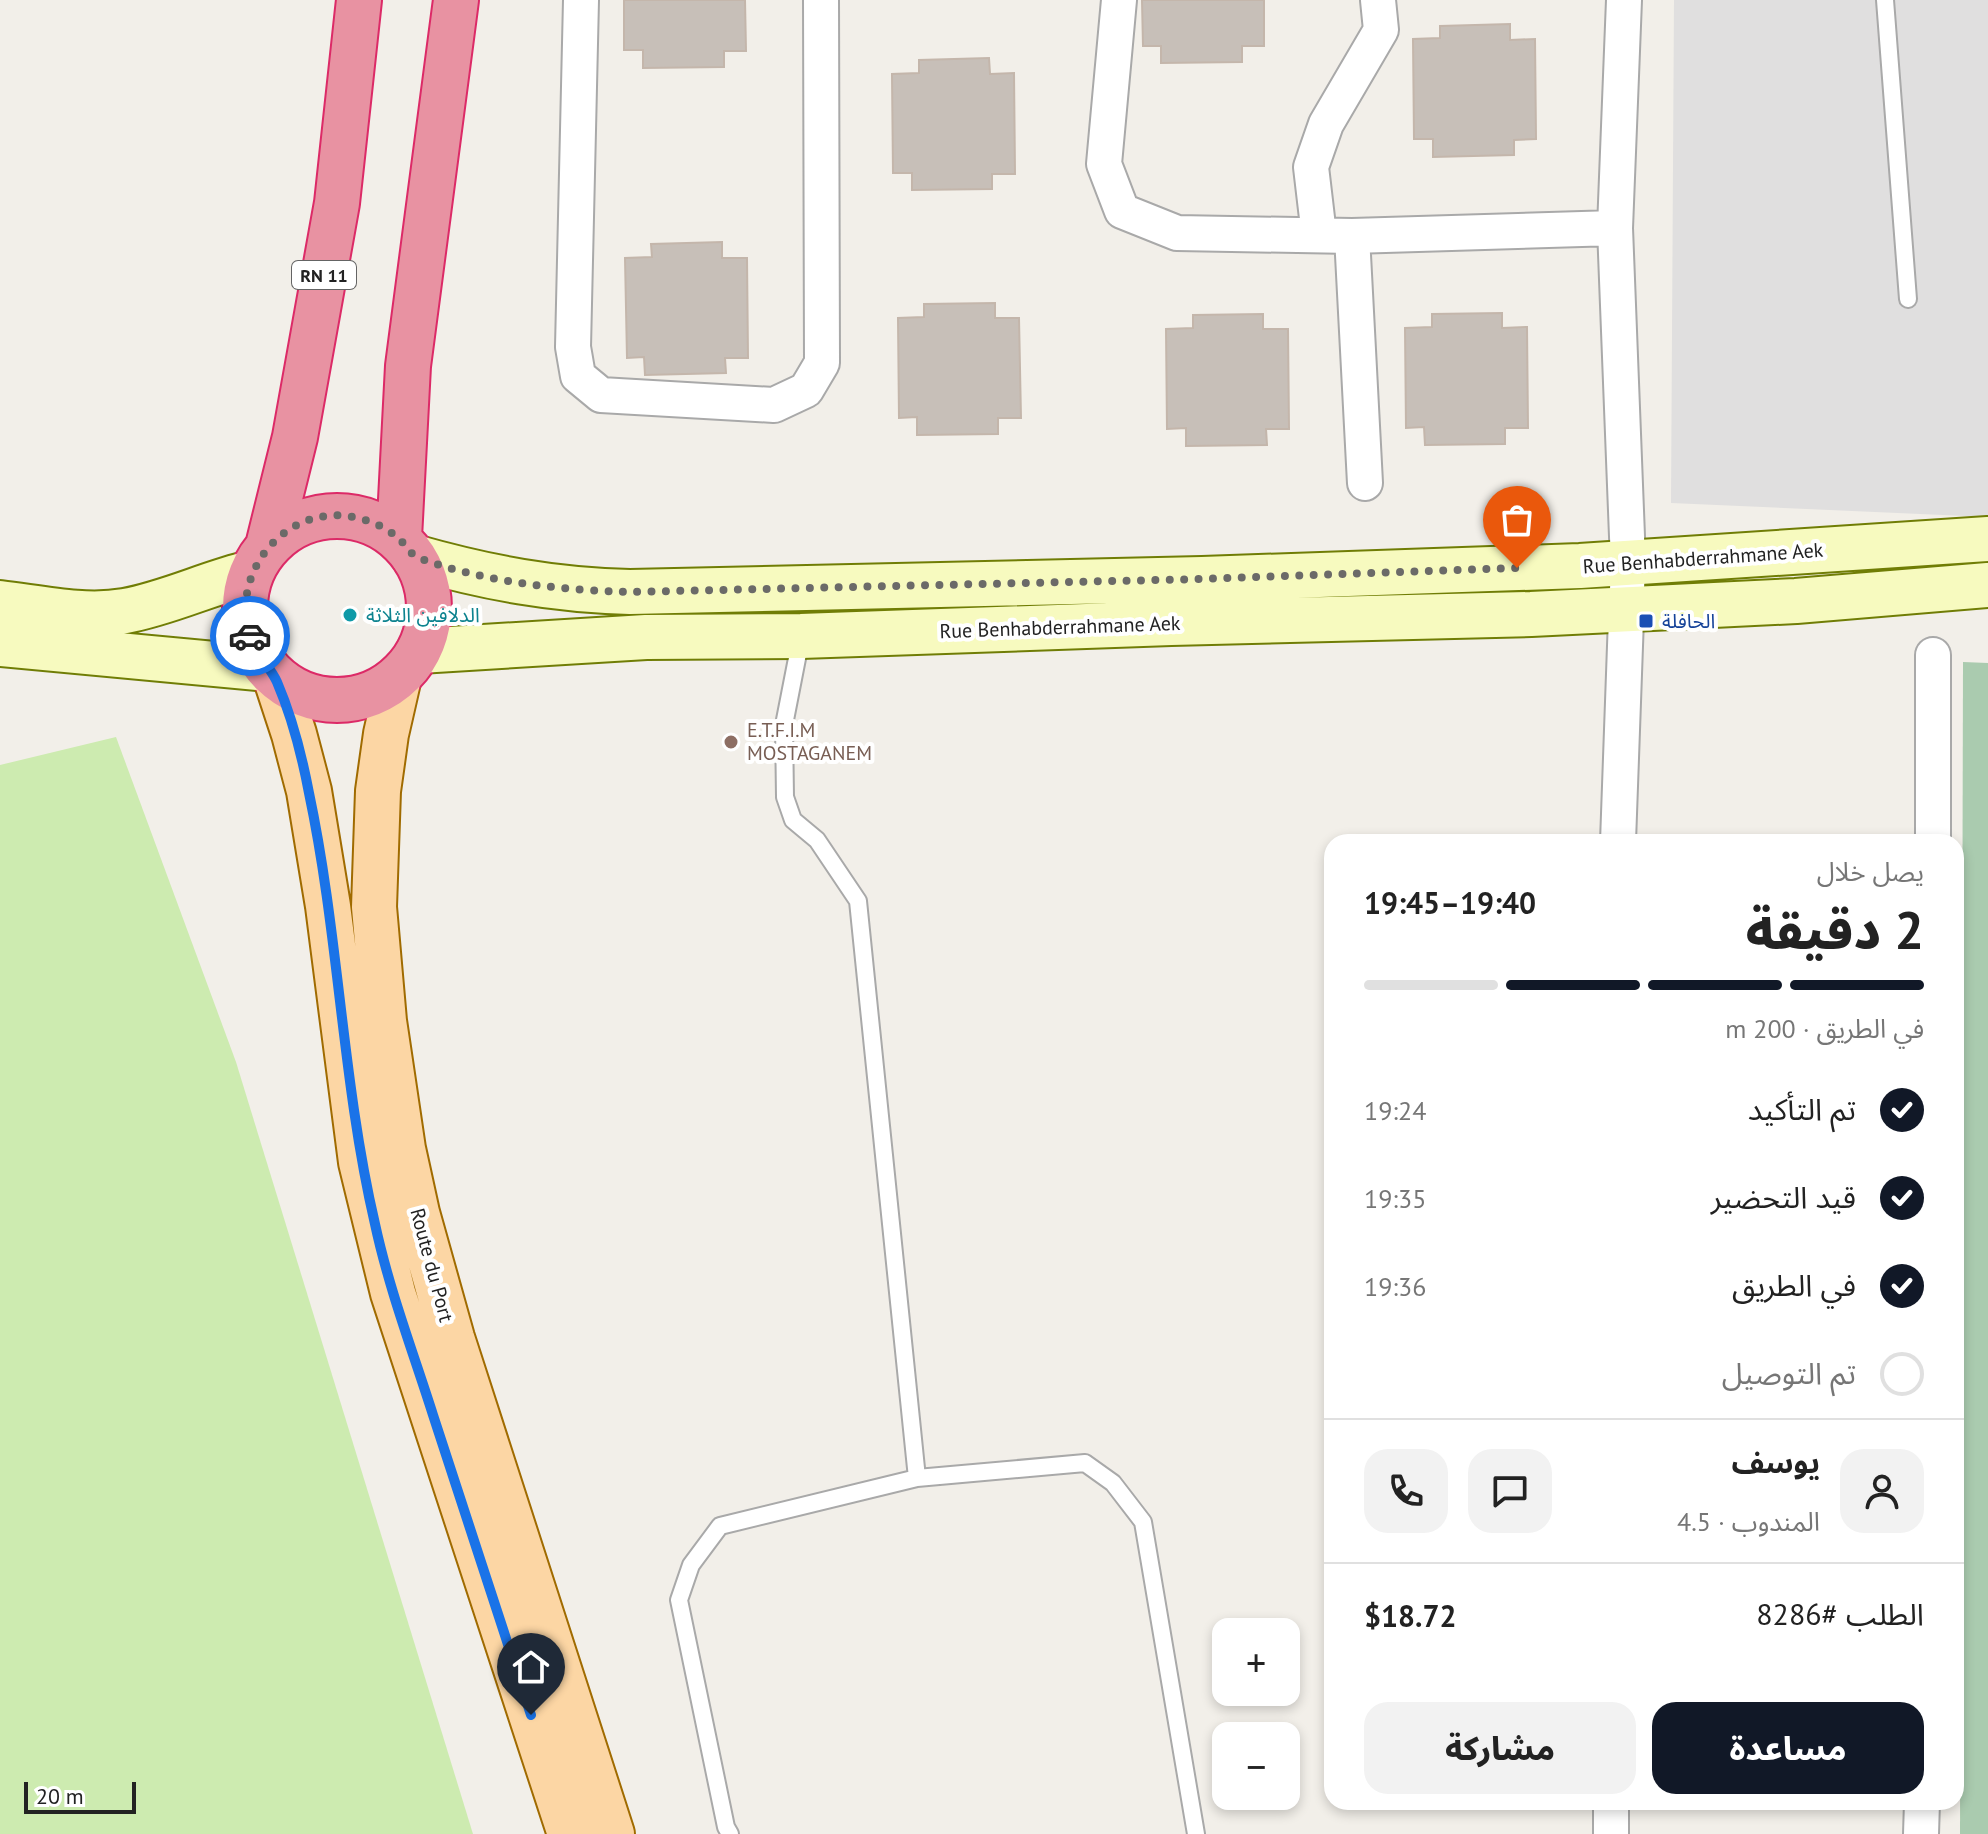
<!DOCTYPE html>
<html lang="ar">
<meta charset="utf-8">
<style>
:root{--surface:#fff;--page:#f2f2f2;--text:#222;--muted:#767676;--line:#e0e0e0;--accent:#111827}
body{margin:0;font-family:"PT Sans","Noto Sans Arabic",sans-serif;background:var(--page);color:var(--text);direction:rtl;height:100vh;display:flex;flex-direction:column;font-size:30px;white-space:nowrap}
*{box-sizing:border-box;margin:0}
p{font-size:26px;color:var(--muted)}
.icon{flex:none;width:44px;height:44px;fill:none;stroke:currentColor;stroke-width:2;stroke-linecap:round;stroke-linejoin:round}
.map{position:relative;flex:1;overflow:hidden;direction:ltr}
.side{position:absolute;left:1324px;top:834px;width:640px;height:976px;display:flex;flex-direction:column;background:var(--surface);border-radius:24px;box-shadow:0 4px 12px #0003;direction:rtl}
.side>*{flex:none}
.fabs{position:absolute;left:1212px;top:1618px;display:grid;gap:16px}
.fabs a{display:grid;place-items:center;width:88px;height:88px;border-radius:16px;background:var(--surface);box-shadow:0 4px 12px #0003;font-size:40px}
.scale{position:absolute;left:24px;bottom:20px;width:112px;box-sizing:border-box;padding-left:8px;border:4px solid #222;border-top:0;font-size:22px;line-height:28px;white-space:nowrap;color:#222;-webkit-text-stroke:6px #fff;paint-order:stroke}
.pin{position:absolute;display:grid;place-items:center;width:68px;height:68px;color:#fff;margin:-82px -34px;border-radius:50% 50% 50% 0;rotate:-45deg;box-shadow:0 0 8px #0007}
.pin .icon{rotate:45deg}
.courier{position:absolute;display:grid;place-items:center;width:80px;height:80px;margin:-40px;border:6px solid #1a73e8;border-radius:50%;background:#fff;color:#222;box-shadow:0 2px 10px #0007}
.headline em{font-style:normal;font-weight:800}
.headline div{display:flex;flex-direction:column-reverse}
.headline{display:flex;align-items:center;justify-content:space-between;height:136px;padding:0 40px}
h1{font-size:52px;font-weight:800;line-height:60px}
.bar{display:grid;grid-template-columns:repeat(4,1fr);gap:12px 8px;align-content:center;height:96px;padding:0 40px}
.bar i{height:10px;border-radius:6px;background:var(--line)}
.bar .current{background:var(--accent)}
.bar p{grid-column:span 4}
.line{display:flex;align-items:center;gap:20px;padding:0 40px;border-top:2px solid var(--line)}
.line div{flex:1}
.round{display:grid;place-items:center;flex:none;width:84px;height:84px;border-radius:24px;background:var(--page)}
ol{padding:0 40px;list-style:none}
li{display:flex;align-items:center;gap:24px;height:88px}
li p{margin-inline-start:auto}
li .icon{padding:8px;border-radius:50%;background:var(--accent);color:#fff;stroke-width:4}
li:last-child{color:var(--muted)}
li i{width:44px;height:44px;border:4px solid var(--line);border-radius:50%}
.button{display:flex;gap:16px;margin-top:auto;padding:16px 40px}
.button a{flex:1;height:92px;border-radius:24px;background:var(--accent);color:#fff;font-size:32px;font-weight:800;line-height:92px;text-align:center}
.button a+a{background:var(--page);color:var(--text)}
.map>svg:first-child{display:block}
.residential{fill:#e0dfdf}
.grass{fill:#cdebb0}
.cemetery{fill:#aacbaf}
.building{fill:#c7bfb8;stroke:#c4b6ab;stroke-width:2}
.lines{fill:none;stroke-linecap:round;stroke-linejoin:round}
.lane-casing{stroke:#a9a9a9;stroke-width:20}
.street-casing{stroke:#a9a9a9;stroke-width:38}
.secondary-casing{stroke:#707d05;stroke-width:48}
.primary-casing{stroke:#a06b00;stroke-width:48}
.highway-casing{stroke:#dc2a67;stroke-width:48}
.lane{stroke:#fff;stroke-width:16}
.street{stroke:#fff;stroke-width:34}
.secondary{stroke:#f7fabf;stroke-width:44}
.primary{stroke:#fcd6a4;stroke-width:44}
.highway{stroke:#e892a2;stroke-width:44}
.done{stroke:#6b6a68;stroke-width:8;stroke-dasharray:0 14.4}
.route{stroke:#1a73e8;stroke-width:10}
.culture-dot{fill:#0f9aa8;stroke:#fff;stroke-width:3}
.transit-dot{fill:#1a4fb4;stroke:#fff;stroke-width:3}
.education-dot{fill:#8d6e63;stroke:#fff;stroke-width:3}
.labels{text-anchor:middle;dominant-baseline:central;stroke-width:8;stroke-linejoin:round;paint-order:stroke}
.shield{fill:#fff;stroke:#646464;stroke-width:2}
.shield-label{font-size:18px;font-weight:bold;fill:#222}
.street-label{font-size:20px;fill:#222;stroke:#fff}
.culture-label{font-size:20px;fill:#0d838f;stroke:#fff;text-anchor:start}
.transit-label{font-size:20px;fill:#164399;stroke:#fff;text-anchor:start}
.education-label{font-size:20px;fill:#785e54;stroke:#fff;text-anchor:start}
</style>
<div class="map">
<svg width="1988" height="1834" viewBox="0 0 1988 1834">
<rect width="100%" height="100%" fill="#f2efe9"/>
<path class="residential" d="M 1674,0 L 1988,0 L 1988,517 L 1671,503 Z"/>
<path class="grass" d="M 116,737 L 236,1062 L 473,1834 L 0,1834 L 0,765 Z"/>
<path class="cemetery" d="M 1963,662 L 1988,663 L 1988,1834 L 1960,1834 Z"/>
<path class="building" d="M 624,0 L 745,0 L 746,51 L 724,51 L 724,67 L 643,68 L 643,50 L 624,50 Z
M 1142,0 L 1264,0 L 1264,46 L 1242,46 L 1242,62 L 1161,63 L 1161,46 L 1143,46 Z
M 1510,24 L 1510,40 L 1535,39 L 1536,139 L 1514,140 L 1514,155 L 1433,157 L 1433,139 L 1414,139 L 1413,39 L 1440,38 L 1440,26 Z
M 989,58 L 990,74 L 1014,73 L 1015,174 L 992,174 L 992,189 L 912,190 L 912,173 L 893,173 L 892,74 L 919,73 L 919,60 Z
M 722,242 L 722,258 L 747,258 L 748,358 L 725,358 L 726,373 L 645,375 L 644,357 L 627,358 L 625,258 L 652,257 L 651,244 Z
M 995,303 L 995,318 L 1019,318 L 1021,418 L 998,418 L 998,434 L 917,435 L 917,417 L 899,418 L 898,318 L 924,317 L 924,304 Z
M 1502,313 L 1502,328 L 1527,327 L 1528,428 L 1505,428 L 1505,444 L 1425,445 L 1424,427 L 1406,428 L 1405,328 L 1432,327 L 1432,314 Z
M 1263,314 L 1263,329 L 1288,329 L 1289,429 L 1266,429 L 1267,445 L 1186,446 L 1186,428 L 1167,429 L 1166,329 L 1193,328 L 1193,315 Z"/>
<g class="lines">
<g class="lane-casing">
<path id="lane" d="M 1885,0 L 1908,299
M 801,638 L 784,725 L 785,797 L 793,820 L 817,840 L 858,901 L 917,1478
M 730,1834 L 726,1827 L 679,1600 L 691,1565 L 720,1526 L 917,1478 L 1085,1463 L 1113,1483 L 1143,1522 L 1196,1834"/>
</g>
<g class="street-casing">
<path id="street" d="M 581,0 L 573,347 L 578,376 L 601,395 L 774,405 L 806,390 L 822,363 L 821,0
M 1119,0 L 1104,164 L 1122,211 L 1177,233 L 1352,236 L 1615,228
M 1319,235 L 1311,167 L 1326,124 L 1381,30 L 1378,0
M 1352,236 L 1365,483
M 1618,842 L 1628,562 L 1615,228 L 1624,0
M 1933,842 L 1933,655
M 1611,1834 L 1611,1802
M 1921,1834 L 1922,1802"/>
</g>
<g class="secondary-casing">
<path id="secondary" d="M 414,557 C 488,578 553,590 630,592 L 1202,579 L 1580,566 L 1988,539
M 0,603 C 41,608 84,618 125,611 C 169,603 208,583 251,573
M 0,644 L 268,669
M 419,651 L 646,637 L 801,636 L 1171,623 L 1531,614 L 1796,601 L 1988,585"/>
</g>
<g class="primary-casing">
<path id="primary" d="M 399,677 L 386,734 L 378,791 L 374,907 L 384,1021 L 403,1149 L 417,1213 L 452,1338 L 612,1834
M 276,679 L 294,734 L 309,791 L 328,906 L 361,1162 L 393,1293 L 570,1834"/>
</g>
<g class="highway-casing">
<path id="highway" d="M245 608a92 92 0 1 1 184 0a92 92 0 1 1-184 0Z
M 399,538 L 408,366 L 456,0
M 268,546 L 295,437 L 337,203 L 359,0"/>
</g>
<use href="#lane" class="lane"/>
<use href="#street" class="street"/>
<use href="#secondary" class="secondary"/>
<use href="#primary" class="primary"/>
<use href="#highway" class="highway"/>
</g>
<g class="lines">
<path class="done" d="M 250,636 C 230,575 282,508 347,516 C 365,518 384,526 397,537 C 405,543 409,554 419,558 C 483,582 561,590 630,592 L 1202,579 L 1517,568"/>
<path class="route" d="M 250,636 C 255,654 270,666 277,682 C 292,717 302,756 309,793 C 339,935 342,1082 375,1224 C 389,1289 413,1352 433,1415 C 466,1515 498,1615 531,1715"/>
</g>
<circle class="culture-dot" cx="350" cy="615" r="8"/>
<rect class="transit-dot" x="1638" y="613" width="16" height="16" rx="4"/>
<circle class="education-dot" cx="731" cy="742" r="8"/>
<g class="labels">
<rect class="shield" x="292" y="261" width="64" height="28" rx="6"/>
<g class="shield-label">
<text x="324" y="275">RN 11</text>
</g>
<g class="street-label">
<text transform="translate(1703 558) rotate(-4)">Rue Benhabderrahmane Aek</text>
<text transform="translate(1060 627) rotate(-2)">Rue Benhabderrahmane Aek</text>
<text transform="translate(432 1265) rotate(75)">Route du Port</text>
</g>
<g class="culture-label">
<text x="366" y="615">الدلافين الثلاثة</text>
</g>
<g class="transit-label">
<text x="1662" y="621">الحافلة</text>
</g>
<g class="education-label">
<text x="747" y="730">E.T.F.I.M<tspan x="747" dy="23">MOSTAGANEM</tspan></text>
</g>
</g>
</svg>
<div class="fabs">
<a>+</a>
<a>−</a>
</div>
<div class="scale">20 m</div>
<div class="pin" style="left:1517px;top:568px;background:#ea580c"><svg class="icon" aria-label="bag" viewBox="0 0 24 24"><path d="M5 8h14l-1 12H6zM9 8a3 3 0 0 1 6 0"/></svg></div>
<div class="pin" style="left:531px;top:1715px;background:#1f2937"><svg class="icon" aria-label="home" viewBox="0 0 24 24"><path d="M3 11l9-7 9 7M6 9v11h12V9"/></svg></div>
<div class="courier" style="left:250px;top:636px"><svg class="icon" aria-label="car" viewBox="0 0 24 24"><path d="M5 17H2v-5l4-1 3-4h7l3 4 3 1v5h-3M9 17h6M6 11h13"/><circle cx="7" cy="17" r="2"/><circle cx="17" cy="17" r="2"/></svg></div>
<section class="side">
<div class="headline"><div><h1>2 دقيقة</h1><p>يصل خلال</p></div><em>19:40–19:45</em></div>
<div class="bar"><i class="current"></i><i class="current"></i><i class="current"></i><i></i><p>في الطريق · 200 m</p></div>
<ol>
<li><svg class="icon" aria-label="check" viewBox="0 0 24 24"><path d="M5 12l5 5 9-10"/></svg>تم التأكيد<p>19:24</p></li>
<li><svg class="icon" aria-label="check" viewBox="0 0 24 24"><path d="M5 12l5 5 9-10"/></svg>قيد التحضير<p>19:35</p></li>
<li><svg class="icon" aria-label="check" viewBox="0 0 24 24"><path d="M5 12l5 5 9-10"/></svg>في الطريق<p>19:36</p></li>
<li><i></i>تم التوصيل</li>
</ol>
<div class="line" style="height:144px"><a class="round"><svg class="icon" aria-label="person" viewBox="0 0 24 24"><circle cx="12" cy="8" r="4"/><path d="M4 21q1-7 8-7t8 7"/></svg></a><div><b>يوسف</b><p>المندوب · 4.5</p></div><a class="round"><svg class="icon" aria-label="chat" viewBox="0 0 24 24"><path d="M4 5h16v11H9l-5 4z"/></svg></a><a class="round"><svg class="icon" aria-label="phone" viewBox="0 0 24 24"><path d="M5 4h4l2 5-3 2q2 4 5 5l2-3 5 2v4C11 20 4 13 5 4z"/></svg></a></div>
<div class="line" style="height:104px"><div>الطلب #8286</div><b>$18.72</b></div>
<div class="button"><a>مساعدة</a><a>مشاركة</a></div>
</section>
</div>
